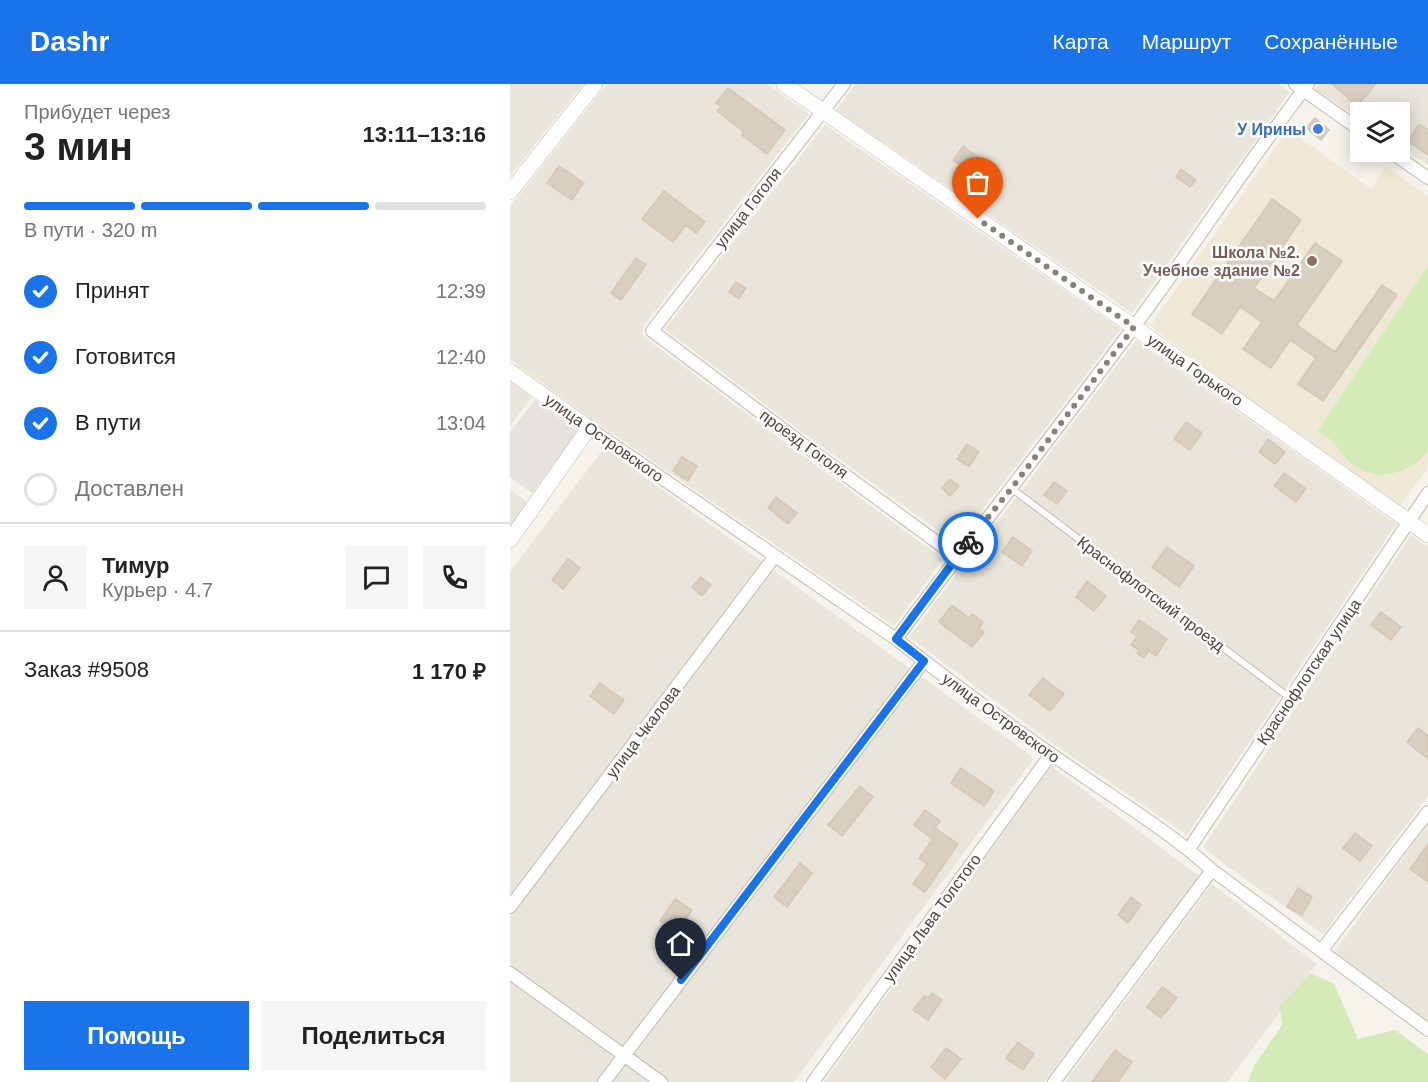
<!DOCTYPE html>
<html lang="ru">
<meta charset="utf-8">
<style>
:root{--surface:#fff;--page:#f6f6f6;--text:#222;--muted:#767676;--line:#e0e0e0;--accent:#1a73e8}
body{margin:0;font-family:Helvetica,sans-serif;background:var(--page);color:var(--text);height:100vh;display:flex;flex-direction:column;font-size:22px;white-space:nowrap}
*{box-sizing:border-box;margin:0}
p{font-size:20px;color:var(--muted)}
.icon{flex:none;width:33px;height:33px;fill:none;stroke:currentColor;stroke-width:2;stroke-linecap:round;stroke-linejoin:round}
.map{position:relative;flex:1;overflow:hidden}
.panel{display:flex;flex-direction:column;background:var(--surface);width:510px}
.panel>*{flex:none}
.tools{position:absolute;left:840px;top:18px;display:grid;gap:12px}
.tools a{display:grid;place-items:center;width:60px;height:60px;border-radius:0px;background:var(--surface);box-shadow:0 3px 15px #0003;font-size:30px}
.pin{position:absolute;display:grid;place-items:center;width:51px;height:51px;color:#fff;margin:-62px -26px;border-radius:50% 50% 50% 0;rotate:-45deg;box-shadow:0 0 6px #0007}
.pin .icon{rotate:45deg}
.courier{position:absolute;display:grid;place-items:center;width:60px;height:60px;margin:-30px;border:4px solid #1a73e8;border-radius:50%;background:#fff;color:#222;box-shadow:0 2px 8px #0007}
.summary em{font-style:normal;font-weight:700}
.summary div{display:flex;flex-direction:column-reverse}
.summary{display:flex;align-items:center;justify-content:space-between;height:102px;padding:0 24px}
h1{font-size:39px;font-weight:700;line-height:45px}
.bar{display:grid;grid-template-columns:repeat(4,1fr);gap:9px 6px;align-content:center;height:72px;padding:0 24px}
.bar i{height:8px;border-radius:4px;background:var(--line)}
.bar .on{background:var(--accent)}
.bar p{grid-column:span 4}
.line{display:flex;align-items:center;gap:15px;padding:0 24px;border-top:2px solid var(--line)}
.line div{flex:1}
.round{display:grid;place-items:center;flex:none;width:63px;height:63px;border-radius:0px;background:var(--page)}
ol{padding:0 24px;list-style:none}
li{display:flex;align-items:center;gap:18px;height:66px}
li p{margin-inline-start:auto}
li .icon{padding:6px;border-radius:50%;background:var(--accent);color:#fff;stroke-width:4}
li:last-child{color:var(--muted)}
li i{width:33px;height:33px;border:3px solid var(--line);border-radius:50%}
.action{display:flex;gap:12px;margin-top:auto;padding:12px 24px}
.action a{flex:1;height:69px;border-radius:0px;background:var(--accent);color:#fff;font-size:24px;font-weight:700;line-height:69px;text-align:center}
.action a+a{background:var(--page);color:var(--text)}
header{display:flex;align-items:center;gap:36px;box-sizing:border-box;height:84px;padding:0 30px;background:var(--accent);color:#fff}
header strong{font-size:28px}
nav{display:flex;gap:33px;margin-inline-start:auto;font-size:21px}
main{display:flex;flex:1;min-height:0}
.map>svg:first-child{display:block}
.residential{fill:#eae5da}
.industrial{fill:#e6e2dd}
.education{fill:#efe8d6}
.green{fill:#d2eab5}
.building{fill:#d8cfc1;stroke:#d3c7b4;stroke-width:1.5}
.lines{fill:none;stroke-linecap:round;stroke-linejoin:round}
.service-casing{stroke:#c2bbae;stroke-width:8}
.minor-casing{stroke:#c2bbae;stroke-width:14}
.tertiary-casing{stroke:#c2bbae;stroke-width:16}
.service{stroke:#fff;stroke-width:6}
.minor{stroke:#fff;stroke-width:12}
.tertiary{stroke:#fff;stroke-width:15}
.done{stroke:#878178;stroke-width:6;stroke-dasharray:0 10.8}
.route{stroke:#1a73e8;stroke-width:8}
.shop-dot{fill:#3f7fe0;stroke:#fff;stroke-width:2}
.education-dot{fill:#8d6e63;stroke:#fff;stroke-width:2}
.labels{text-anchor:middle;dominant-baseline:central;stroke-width:5;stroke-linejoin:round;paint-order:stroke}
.shop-label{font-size:16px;font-weight:bold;fill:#366cbe;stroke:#fff;text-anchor:end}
.street-label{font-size:16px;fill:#4b4439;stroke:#fff}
.education-label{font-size:16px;font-weight:bold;fill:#785e54;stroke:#fff;text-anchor:end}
</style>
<header>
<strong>Dashr</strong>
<nav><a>Карта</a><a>Маршрут</a><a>Сохранённые</a></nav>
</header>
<main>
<section class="panel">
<div class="summary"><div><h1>3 мин</h1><p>Прибудет через</p></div><em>13:11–13:16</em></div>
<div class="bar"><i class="on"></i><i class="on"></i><i class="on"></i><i></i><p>В пути · 320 m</p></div>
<ol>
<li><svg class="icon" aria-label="check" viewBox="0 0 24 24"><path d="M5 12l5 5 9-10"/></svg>Принят<p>12:39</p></li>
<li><svg class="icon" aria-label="check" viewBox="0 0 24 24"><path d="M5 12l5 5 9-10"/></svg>Готовится<p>12:40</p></li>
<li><svg class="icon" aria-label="check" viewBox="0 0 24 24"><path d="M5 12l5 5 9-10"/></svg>В пути<p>13:04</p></li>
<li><i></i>Доставлен</li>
</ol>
<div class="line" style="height:108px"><a class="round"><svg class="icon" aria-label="person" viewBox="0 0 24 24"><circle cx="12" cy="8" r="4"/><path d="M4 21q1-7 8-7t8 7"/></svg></a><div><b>Тимур</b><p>Курьер · 4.7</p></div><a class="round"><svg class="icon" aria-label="chat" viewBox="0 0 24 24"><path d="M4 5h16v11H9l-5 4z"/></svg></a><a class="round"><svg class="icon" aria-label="phone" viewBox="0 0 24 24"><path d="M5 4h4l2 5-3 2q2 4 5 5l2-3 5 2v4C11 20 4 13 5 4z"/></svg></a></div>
<div class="line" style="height:78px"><div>Заказ #9508</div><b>1 170 ₽</b></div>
<div class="action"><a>Помощь</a><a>Поделиться</a></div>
</section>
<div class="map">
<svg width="918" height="998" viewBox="0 0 918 998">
<rect width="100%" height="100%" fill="#f6f3ec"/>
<path class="residential" d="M 0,0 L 73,0 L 0,92 Z
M 97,0 L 257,0 L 299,30 L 134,241 L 132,247 L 134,253 L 277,360 L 433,475 L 384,542 L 84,337 L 0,275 L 0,123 Z
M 346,0 L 768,0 L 780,8 L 622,229 L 326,26 Z
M 809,0 L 918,0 L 918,81 L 890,62 L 890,28 L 850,28 L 850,35 L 805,5 Z
M 315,41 L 611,245 L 494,398 L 445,459 L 288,345 L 155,245 Z
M 626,256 L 886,440 L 677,751 L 545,661 L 399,553 L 455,479 L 509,410 Z
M 0,296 L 22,313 L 0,342 Z
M 94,364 L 524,674 L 284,998 L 0,998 L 0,488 Z
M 0,405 L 19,420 L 0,445 Z
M 901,451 L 918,463 L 918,712 L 813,850 L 713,779 L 693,763 Z
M 541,682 L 690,793 L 534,998 L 314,998 Z
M 918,740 L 918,938 L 824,868 Z
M 702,800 L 807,880 L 717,998 L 555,998 Z"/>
<path class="industrial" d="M 25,316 L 68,348 L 22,409 L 0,393 L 0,348 Z"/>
<path class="education" d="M 778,45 L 861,105 L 876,82 L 918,112 L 918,383 L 888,425 L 640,242 Z"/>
<path class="green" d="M 918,182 L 918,365 C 911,376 902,383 890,387 C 868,396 847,387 832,370 C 829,366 827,362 823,358 C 819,354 813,351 808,347 Z
M 801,889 L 824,900 L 848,955 L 885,946 L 918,970 L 918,998 L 738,998 L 744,982 L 772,941 L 770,923 Z"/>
<path class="building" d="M 822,0 L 866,0 L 847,22 Z
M 218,4 L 275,46 L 257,70 L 232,51 L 234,48 L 207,27 L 211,23 L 206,19 Z
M 805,34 L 819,46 L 811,56 L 796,44 Z
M 909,40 L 918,46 L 918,71 L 898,57 Z
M 453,62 L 472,76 L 463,89 L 443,76 Z
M 49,82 L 74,99 L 62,116 L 37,99 Z
M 671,85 L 686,96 L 680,103 L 666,93 Z
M 154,107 L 195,138 L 186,149 L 176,141 L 163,158 L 132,135 Z
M 762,115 L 791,136 L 744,204 L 764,217 L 805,159 L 832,177 L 787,241 L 825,268 L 872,201 L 887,211 L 813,317 L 788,300 L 806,274 L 780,256 L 761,284 L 733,265 L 752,238 L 730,223 L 712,250 L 682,230 Z
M 126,174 L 136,181 L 111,216 L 101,209 Z
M 226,198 L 236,204 L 229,215 L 219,208 Z
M 676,338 L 692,349 L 680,366 L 664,355 Z
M 758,355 L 775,368 L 765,380 L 749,368 Z
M 457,360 L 469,368 L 459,383 L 447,375 Z
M 172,373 L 187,382 L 178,397 L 163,387 Z
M 774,389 L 796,405 L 786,418 L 764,402 Z
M 440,395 L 449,402 L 440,412 L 432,404 Z
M 544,398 L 557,407 L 547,420 L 534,411 Z
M 266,413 L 287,429 L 278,440 L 258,424 Z
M 503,453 L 522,467 L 512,482 L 492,468 Z
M 657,463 L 684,482 L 669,503 L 642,483 Z
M 58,475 L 70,484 L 53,505 L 42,496 Z
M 191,493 L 201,501 L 192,512 L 182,503 Z
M 577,497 L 596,512 L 584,527 L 566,513 Z
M 442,521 L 459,534 L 462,530 L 473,538 L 469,544 L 474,548 L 462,563 L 429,538 Z
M 871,528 L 891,543 L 881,556 L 861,541 Z
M 629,536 L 657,555 L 646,572 L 639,567 L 634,574 L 627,569 L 629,566 L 621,561 L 627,552 L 621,548 Z
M 533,594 L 554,610 L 540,627 L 519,611 Z
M 90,599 L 114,616 L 104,630 L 80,612 Z
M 908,644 L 918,652 L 918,675 L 897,658 Z
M 451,684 L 484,707 L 474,722 L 441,699 Z
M 350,702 L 363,713 L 332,752 L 318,741 Z
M 415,726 L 430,737 L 425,744 L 448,760 L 415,808 L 403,800 L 417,780 L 409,774 L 423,755 L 404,741 Z
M 845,749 L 862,762 L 850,777 L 833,764 Z
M 918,760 L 918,798 L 900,785 Z
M 290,779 L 302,789 L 277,823 L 264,813 Z
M 788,804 L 802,813 L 792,831 L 777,823 Z
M 621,813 L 631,821 L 618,839 L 608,831 Z
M 165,815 L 182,826 L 167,848 L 150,837 Z
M 652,903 L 667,914 L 651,934 L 637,923 Z
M 422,909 L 432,916 L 418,936 L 403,926 L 414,912 L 418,914 Z
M 508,958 L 524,970 L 513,986 L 496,974 Z
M 436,964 L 451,975 L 435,995 L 421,983 Z
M 605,966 L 622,978 L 608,998 L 582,998 Z"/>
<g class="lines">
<g class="service-casing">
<path id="service" d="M 501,404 L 780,614"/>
</g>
<g class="minor-casing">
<path id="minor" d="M 334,0 L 142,247 L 282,352 L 447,473
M 785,0 L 850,46
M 881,68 L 918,94
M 79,344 L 386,555 C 446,602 507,647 570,690 C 615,721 662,750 702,786 L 918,946
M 386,555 C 464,450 545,349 623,244 C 683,164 737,79 798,0
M 679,765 L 918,409
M 0,823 L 265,472
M 811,867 L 918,728
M 0,889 L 151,998
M 94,998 L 414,577
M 303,998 L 541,670
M 544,998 L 702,786"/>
</g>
<g class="tertiary-casing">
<path id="tertiary" d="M 274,0 L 624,243 L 918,451
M 0,108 L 85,0
M 0,287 L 79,344 L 0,456"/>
</g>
<use href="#service" class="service"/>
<use href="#minor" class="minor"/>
<use href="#tertiary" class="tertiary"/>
</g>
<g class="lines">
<path class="done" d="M 458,458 L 501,405 L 624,243 L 468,135"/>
<path class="route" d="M 171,896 L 414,577 L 386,555 L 458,458"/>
</g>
<circle class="shop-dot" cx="808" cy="45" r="6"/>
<circle class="education-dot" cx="802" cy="177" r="6"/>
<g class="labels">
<g class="shop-label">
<text x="796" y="45">У Ирины</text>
</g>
<g class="street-label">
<text transform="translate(238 124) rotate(-52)">улица Гоголя</text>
<text transform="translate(685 286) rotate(35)">улица Горького</text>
<text transform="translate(94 354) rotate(35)">улица Островского</text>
<text transform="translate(294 360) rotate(36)">проезд Гоголя</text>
<text transform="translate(641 510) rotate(37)">Краснофлотский проезд</text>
<text transform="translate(799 588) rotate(-56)">Краснофлотская улица</text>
<text transform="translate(491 634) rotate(36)">улица Островского</text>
<text transform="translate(133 648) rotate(-53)">улица Чкалова</text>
<text transform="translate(422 834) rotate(-54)">улица Льва Толстого</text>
</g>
<g class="education-label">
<text x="790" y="168">Школа №2.<tspan x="790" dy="18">Учебное здание №2</tspan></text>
</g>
</g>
</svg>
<div class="tools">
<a><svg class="icon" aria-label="layers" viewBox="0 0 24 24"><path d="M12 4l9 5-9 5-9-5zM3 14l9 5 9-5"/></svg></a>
</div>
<div class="pin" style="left:468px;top:135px;background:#ea580c"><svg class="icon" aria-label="bag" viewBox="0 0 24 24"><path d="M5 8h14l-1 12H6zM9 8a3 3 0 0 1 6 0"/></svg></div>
<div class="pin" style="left:171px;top:896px;background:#1f2937"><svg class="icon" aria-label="home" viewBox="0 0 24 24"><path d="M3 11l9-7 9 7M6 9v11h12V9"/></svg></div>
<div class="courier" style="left:458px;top:458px"><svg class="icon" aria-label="bike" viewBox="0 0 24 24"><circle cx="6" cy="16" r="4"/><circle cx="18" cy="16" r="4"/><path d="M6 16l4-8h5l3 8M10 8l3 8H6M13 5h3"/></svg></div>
</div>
</main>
